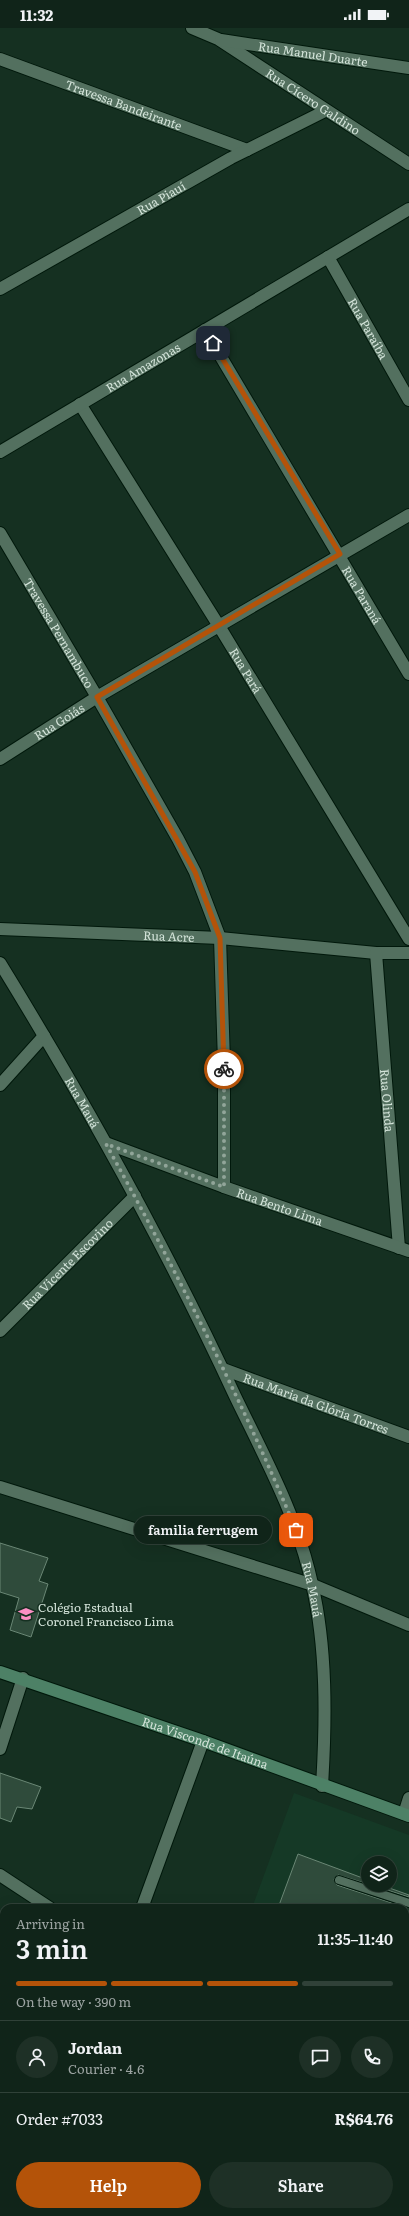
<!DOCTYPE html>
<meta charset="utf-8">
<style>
:root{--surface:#102419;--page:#1e3026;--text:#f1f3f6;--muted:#9ca4a2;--line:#304138;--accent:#b45309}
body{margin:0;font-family:Literata,serif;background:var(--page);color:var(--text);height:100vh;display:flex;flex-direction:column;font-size:15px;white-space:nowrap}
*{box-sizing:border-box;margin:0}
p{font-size:13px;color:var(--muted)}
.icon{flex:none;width:22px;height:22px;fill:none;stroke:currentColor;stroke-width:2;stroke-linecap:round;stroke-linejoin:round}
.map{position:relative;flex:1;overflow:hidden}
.details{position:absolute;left:0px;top:1876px;width:409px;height:312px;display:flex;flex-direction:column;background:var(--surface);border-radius:12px 12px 0 0;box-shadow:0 4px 16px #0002,0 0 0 1px var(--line)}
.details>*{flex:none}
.fabs{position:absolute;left:361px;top:1828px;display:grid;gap:8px}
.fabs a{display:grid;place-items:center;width:36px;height:36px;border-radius:50%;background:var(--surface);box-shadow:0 4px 16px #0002,0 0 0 1px var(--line);font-size:20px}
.pin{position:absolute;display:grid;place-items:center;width:34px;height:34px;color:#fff;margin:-17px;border-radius:8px;box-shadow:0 2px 6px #0006}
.courier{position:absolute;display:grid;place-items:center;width:40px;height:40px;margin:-20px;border:3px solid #b45309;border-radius:50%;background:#fff;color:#222;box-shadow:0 1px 5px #0007}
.bubble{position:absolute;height:28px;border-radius:14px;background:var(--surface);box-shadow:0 4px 16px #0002,0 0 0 1px var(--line);font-size:13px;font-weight:600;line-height:28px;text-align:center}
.headline em{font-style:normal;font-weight:600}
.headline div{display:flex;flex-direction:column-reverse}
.headline{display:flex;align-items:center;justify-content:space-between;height:68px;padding:0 16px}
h1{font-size:26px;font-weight:600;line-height:30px}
.bar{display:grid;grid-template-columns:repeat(4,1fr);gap:6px 4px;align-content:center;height:48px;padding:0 16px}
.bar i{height:5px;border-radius:3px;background:var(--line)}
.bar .on{background:var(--accent)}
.bar p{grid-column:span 4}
.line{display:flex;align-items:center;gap:10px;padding:0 16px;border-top:1px solid var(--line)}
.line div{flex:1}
.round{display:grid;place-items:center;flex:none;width:42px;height:42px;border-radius:21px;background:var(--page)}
.button{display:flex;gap:8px;margin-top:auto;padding:8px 16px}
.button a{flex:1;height:46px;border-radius:24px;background:var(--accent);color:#fff;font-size:16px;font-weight:600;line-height:46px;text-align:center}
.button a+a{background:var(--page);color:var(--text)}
.status{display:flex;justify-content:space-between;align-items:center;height:28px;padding:0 20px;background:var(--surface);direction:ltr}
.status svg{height:11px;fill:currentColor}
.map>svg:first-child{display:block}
.built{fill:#153926;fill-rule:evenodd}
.building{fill:#2f4b3b;stroke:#6a8775}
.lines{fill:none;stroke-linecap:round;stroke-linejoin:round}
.service-casing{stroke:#00180b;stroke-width:10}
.minor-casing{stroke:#00180b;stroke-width:14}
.tertiary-casing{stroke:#00180b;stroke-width:14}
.secondary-casing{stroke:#00180b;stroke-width:14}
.service{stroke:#53705f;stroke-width:8}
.minor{stroke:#53705f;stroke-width:12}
.tertiary{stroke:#53705f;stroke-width:12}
.secondary{stroke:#4d8166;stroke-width:12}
.done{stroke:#91a599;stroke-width:4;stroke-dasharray:0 7.2}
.route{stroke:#b45309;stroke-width:5}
.labels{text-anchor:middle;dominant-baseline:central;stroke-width:3;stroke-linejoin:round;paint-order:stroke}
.street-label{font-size:12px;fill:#d4e4da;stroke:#153021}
.poi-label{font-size:12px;fill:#d4e4da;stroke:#153021;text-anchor:start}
</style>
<div class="status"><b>11:32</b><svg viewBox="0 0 49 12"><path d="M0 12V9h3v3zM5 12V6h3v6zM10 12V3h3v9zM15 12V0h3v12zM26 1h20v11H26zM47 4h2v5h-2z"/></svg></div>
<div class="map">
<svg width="409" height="2188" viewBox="0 0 409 2188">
<rect width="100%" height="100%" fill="#153021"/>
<path class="built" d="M 294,1765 L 409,1807 L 409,2188 L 241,2188 L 243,2184 L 405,2184 L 405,1880 L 252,1880 ZM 368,1835 L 390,1835 L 390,1857 L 368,1857 Z"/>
<path class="building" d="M 0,1515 L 48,1530 L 39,1553 L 48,1556 L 31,1609 L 10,1602 L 19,1570 L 0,1564 Z
M 0,1745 L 41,1759 L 32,1781 L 17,1779 L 11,1794 L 0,1790 Z
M 298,1826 L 368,1852 L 368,1856 L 338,1847 L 334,1851 L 337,1857 L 407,1880 L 278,1880 Z
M 372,1857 L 381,1857 L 409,1867 L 409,1869 Z"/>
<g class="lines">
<g class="service-casing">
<path id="service" d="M 339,1852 L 409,1875"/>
</g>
<g class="minor-casing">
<g id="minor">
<path id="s1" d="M 192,0 L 218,11 L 409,136"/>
<path id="s2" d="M 221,12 L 409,40"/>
<path id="s3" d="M 0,31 L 247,122"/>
<path id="s4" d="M 328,229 L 409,372"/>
<path id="s5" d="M 0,261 L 231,130 L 325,83"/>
<path id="s6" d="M 205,302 L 409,646"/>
<path id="s7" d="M 80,376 L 219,598 L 409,911"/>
<path id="s8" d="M 0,424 L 409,181"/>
<path id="s9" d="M 0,505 L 97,669 L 178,811 L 195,844 L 220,910 L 224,1034 L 224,1159"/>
<path id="s10" d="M 0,731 L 97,669 L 409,487"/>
<path id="s11" d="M 0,901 L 220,910 L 376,925 L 409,925"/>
<path id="s12" d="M 376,925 L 399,1220"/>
<path d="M 0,1057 L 44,1008"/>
<path id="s13" d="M 106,1115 L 224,1159 L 409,1223"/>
<path id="s14" d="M 0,1303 L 135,1168"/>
<path id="s15" d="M 223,1341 L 409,1409"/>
<path d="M 0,1459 L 313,1557 L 409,1597"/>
<path d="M 0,1721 L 23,1650"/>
<path d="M 404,1786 L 409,1770"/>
<path d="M 0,1847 L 50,1880"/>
<path d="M 142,1880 L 203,1713"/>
<path d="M 0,2023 L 4,2027"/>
</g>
</g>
<g class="tertiary-casing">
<g id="tertiary">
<path id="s16" d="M 0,935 C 86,1075 166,1219 235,1368 C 264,1428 298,1490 312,1556 C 327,1620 326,1692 322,1758"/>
</g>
</g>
<g class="secondary-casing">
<g id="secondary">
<path id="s17" d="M 0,1644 L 203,1713 L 409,1788"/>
</g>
</g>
<use href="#service" class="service"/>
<use href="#minor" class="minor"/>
<use href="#tertiary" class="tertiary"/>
<use href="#secondary" class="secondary"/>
</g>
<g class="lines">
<path class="done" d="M 224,1041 L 224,1159 L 106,1116 C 175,1241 241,1370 296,1502"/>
<path class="route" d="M 213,315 L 340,526 L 97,669 L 195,844 L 220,910 L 224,1041"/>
</g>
<defs>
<g id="school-bare" transform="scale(1.2)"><path d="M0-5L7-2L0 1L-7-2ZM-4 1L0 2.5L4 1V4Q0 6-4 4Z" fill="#fb8fc4" stroke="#153021" stroke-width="2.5" paint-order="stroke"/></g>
</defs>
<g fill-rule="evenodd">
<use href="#school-bare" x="26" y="1586"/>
</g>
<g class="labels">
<g class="street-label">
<text stroke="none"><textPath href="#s2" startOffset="93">Rua Manuel Duarte</textPath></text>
<text stroke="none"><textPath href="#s1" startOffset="142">Rua Cícero Galdino</textPath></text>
<text stroke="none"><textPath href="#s3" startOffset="132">Travessa Bandeirante</textPath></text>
<text stroke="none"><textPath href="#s5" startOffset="185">Rua Piauí</textPath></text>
<text stroke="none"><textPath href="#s4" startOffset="82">Rua Paraíba</textPath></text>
<text stroke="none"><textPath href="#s8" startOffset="166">Rua Amazonas</textPath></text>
<text stroke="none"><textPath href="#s6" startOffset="308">Rua Paraná</textPath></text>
<text stroke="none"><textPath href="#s9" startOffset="116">Travessa Pernambuco</textPath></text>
<text stroke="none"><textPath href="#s7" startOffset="314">Rua Pará</textPath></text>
<text stroke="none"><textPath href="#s10" startOffset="70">Rua Goiás</textPath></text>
<text stroke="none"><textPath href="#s11" startOffset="169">Rua Acre</textPath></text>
<text stroke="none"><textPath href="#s12" startOffset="148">Rua Olinda</textPath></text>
<text stroke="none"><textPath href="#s16" startOffset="162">Rua Mauá</textPath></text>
<text stroke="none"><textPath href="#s13" startOffset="185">Rua Bento Lima</textPath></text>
<text stroke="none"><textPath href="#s14" startOffset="95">Rua Vicente Escovino</textPath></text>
<text stroke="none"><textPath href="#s15" startOffset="99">Rua Maria da Glória Torres</textPath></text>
<text stroke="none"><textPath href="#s16" startOffset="702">Rua Mauá</textPath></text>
<text stroke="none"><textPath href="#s17" startOffset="217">Rua Visconde de Itaúna</textPath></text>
</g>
<g class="poi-label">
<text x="38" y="1579">Colégio Estadual<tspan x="38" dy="14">Coronel Francisco Lima</tspan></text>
</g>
</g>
</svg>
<div class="fabs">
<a><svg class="icon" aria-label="layers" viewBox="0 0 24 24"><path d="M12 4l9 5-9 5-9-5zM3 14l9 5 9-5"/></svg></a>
</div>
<div class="pin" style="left:296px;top:1502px;background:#ea580c"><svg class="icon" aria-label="bag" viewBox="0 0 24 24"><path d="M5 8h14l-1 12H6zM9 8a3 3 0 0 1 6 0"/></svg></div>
<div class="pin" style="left:213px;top:315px;background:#1f2937"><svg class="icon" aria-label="home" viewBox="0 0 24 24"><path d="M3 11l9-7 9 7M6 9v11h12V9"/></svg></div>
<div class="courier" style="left:224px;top:1041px"><svg class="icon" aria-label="bike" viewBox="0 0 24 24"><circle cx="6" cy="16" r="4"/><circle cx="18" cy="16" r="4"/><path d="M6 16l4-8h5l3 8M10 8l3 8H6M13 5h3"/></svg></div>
<div class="bubble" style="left:134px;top:1488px;width:138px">familia ferrugem</div>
<section class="details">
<div class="headline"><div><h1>3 min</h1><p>Arriving in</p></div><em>11:35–11:40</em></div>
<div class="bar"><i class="on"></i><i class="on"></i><i class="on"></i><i></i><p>On the way · 390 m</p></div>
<div class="line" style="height:72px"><a class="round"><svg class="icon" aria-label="person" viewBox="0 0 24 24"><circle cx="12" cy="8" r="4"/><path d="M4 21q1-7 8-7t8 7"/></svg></a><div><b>Jordan</b><p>Courier · 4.6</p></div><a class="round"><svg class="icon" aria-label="chat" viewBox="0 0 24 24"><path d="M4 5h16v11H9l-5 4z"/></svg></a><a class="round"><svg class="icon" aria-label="phone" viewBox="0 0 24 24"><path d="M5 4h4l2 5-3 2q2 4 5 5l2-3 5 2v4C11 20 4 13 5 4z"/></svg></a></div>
<div class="line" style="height:52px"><div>Order #7033</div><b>R$64.76</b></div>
<div class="button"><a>Help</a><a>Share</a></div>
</section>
</div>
